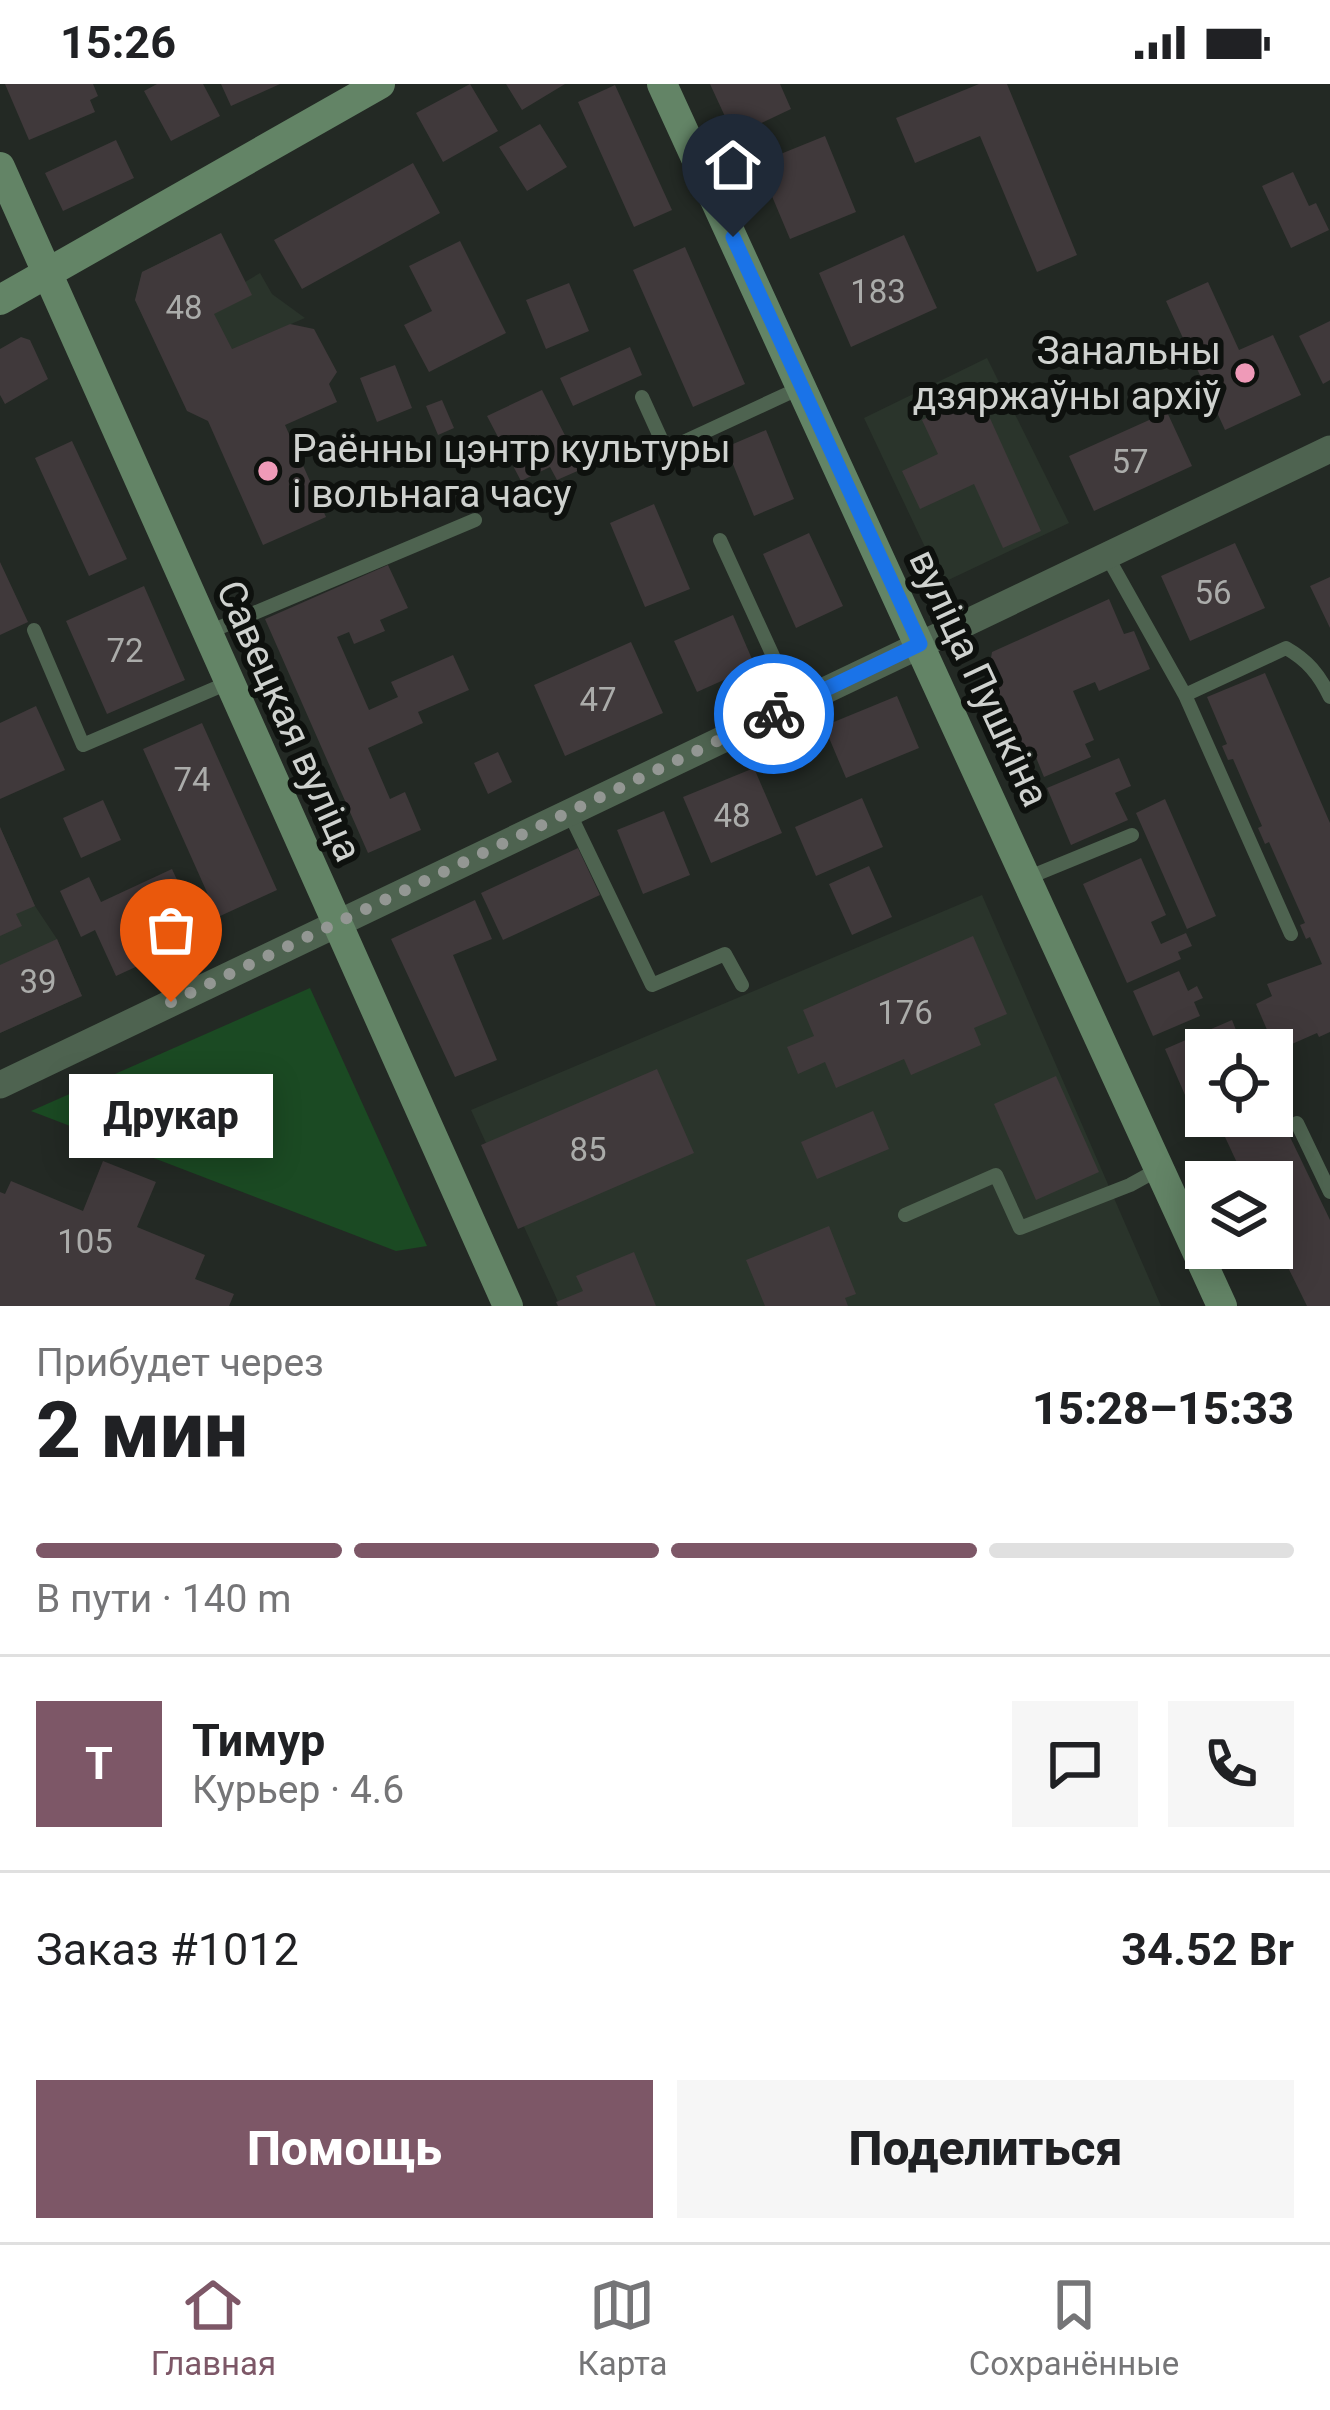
<!DOCTYPE html>
<html lang="ru">
<meta charset="utf-8">
<style>
:root{--surface:#fff;--page:#f6f6f6;--text:#202124;--muted:#757577;--line:#e0e0e0;--accent:#7d5767}
body{margin:0;font-family:Roboto,sans-serif;background:var(--page);color:var(--text);height:100vh;display:flex;flex-direction:column;font-size:45px;white-space:nowrap}
*{box-sizing:border-box;margin:0}
p{font-size:39px;color:var(--muted)}
.icon{flex:none;width:66px;height:66px;fill:none;stroke:currentColor;stroke-width:2;stroke-linecap:round;stroke-linejoin:round}
.map{position:relative;height:1222px;overflow:hidden}
.details{display:flex;flex-direction:column;background:var(--surface);flex:1}
.details>*{flex:none}
.tools{position:absolute;left:1185px;top:945px;display:grid;gap:24px}
.tools a{display:grid;place-items:center;width:108px;height:108px;border-radius:0px;background:var(--surface);box-shadow:0 6px 30px #0003;font-size:60px}
.pin{position:absolute;display:grid;place-items:center;width:102px;height:102px;color:#fff;margin:-123px -51px;border-radius:50% 50% 50% 0;rotate:-45deg;box-shadow:0 0 12px #0007}
.pin .icon{rotate:45deg}
.courier{position:absolute;display:grid;place-items:center;width:120px;height:120px;margin:-60px;border:9px solid #1a73e8;border-radius:50%;background:#fff;color:#222;box-shadow:0 3px 15px #0007}
.bubble{position:absolute;height:84px;border-radius:0px;background:var(--surface);box-shadow:0 6px 30px #0003;font-size:39px;font-weight:800;line-height:84px;text-align:center}
.headline em{font-style:normal;font-weight:800}
.headline div{display:flex;flex-direction:column-reverse}
.headline{display:flex;align-items:center;justify-content:space-between;height:204px;padding:0 36px}
h1{font-size:78px;font-weight:800;line-height:90px}
.bar{display:grid;grid-template-columns:repeat(4,1fr);gap:18px 12px;align-content:center;height:144px;padding:0 36px}
.bar i{height:15px;border-radius:9px;background:var(--line)}
.bar .selected{background:var(--accent)}
.bar p{grid-column:span 4}
.line{display:flex;align-items:center;gap:30px;padding:0 36px;border-top:3px solid var(--line)}
.line div{flex:1}
.round{display:grid;place-items:center;flex:none;width:126px;height:126px;border-radius:0px;background:var(--page)}
.action{display:flex;gap:24px;margin-top:auto;padding:24px 36px}
.action a{flex:1;height:138px;border-radius:0px;background:var(--accent);color:#fff;font-size:48px;font-weight:800;line-height:138px;text-align:center}
.action a+a{background:var(--page);color:var(--text)}
.status{display:flex;justify-content:space-between;align-items:center;height:84px;padding:0 60px;background:var(--surface);direction:ltr}
.status svg{height:33px;fill:currentColor}
.tabs{display:flex;justify-content:space-around;align-items:center;height:168px;border-top:3px solid var(--line);background:var(--surface);font-size:33px;color:var(--muted)}
.tabs a{display:grid;justify-items:center;gap:6px}
.tabs .selected{color:var(--accent)}
.map>svg:first-child{display:block}
.built{fill:#2a342b}
.green{fill:#1b4a23}
.building{fill:#40393b}
.lines{fill:none;stroke-linecap:round;stroke-linejoin:round}
.lane{stroke:#4e6350;stroke-width:14}
.street{stroke:#4e6350;stroke-width:27}
.secondary{stroke:#638466;stroke-width:30}
.done{stroke:#939793;stroke-width:12;stroke-dasharray:0 21.6}
.route{stroke:#1a73e8;stroke-width:15}
.poi-dot{fill:#ef9ab8;stroke:#0e110e;stroke-width:4.5}
.labels{text-anchor:middle;dominant-baseline:central;stroke-width:12;stroke-linejoin:round;paint-order:stroke}
.number-label{font-size:33px;fill:#abacaa}
.poi-label{font-size:39px;fill:#cfd2cf;stroke:#0e110e;text-anchor:end}
.street-label{font-size:39px;fill:#cfd2cf;stroke:#0e110e}
</style>
<div class="status"><b>15:26</b><svg viewBox="0 0 49 12"><path d="M0 12V9h3v3zM5 12V6h3v6zM10 12V3h3v9zM15 12V0h3v12zM26 1h20v11H26zM47 4h2v5h-2z"/></svg></div>
<div class="map">
<svg width="1330" height="1222" viewBox="0 0 1330 1222">
<rect width="100%" height="100%" fill="#232924"/>
<path class="built" d="M 221,149 L 245,198 L 260,189 L 272,210 L 305,234 L 172,291 L 135,216 L 142,188 Z
M 987,274 L 1069,439 L 942,499 L 864,334 Z
M 0,743 L 35,822 L 57,855 L 82,912 L 0,949 Z
M 982,811 L 1161,1222 L 560,1222 L 471,1026 Z"/>
<path class="green" d="M 310,904 L 427,1162 L 396,1167 L 31,1027 Z"/>
<path class="building" d="M 5,0 L 93,0 L 98,12 L 90,16 L 95,28 L 29,56 Z
M 157,0 L 203,0 L 220,32 L 171,57 L 144,7 Z
M 221,0 L 280,0 L 231,22 Z
M 470,0 L 498,47 L 443,78 L 416,29 Z
M 506,0 L 565,0 L 522,26 Z
M 710,0 L 780,0 L 791,25 L 734,52 Z
M 979,0 L 1007,0 L 1077,171 L 1037,188 L 980,52 L 915,79 L 896,34 Z
M 615,1 L 672,126 L 634,143 L 578,18 Z
M 540,40 L 567,83 L 527,107 L 499,63 Z
M 825,52 L 856,128 L 790,155 L 758,79 Z
M 116,56 L 134,94 L 63,127 L 45,89 Z
M 413,79 L 440,129 L 302,205 L 274,156 Z
M 1293,88 L 1309,122 L 1316,119 L 1329,146 L 1291,164 L 1262,102 Z
M 221,149 L 252,211 L 214,230 L 232,265 L 290,240 L 314,245 L 337,288 L 329,300 L 337,318 L 285,341 L 326,433 L 263,461 L 208,337 L 187,327 L 135,216 L 142,188 Z
M 904,151 L 937,224 L 851,263 L 819,189 Z
M 460,157 L 506,249 L 429,288 L 404,241 L 432,227 L 409,182 Z
M 685,163 L 745,300 L 693,323 L 633,186 Z
M 1208,198 L 1239,266 L 1273,251 L 1301,311 L 1225,346 L 1166,217 Z
M 569,199 L 589,247 L 546,265 L 526,216 Z
M 1330,237 L 1330,296 L 1323,300 L 1299,252 Z
M 21,253 L 30,256 L 48,295 L 5,320 L 0,311 L 0,265 Z
M 630,263 L 642,291 L 573,322 L 560,294 Z
M 395,281 L 412,324 L 377,338 L 360,294 Z
M 542,306 L 582,385 L 557,396 L 550,383 L 521,397 L 487,332 Z
M 979,310 L 1041,447 L 1003,464 L 974,400 L 920,425 L 902,387 L 938,370 L 922,336 Z
M 442,316 L 454,344 L 438,351 L 426,322 Z
M 1167,328 L 1192,382 L 1094,427 L 1069,372 Z
M 766,346 L 794,415 L 754,432 L 726,363 Z
M 72,357 L 127,475 L 89,492 L 35,374 Z
M 654,420 L 690,505 L 645,523 L 610,439 Z
M 809,449 L 843,522 L 796,544 L 763,470 Z
M 1235,459 L 1265,524 L 1190,557 L 1161,492 Z
M 0,478 L 28,538 L 0,551 Z
M 388,481 L 408,524 L 380,536 L 385,547 L 354,560 L 349,548 L 337,553 L 369,626 L 398,613 L 391,598 L 453,571 L 469,606 L 418,628 L 423,639 L 368,664 L 390,715 L 405,708 L 421,746 L 368,769 L 265,535 Z
M 1330,493 L 1330,544 L 1310,502 Z
M 144,502 L 185,596 L 107,630 L 66,537 Z
M 1109,515 L 1124,550 L 1134,547 L 1150,585 L 1099,607 L 1095,598 L 1073,607 L 1094,656 L 1085,660 L 1091,673 L 1044,693 L 1033,666 L 1026,669 L 989,586 L 992,568 Z
M 733,531 L 755,582 L 697,608 L 674,557 Z
M 631,558 L 663,629 L 565,672 L 534,601 Z
M 1265,589 L 1330,739 L 1330,948 L 1319,953 L 1317,949 L 1276,967 L 1256,920 L 1272,912 L 1267,900 L 1322,880 L 1310,853 L 1306,855 L 1300,841 L 1305,839 L 1269,758 L 1265,760 L 1258,744 L 1262,742 L 1233,675 L 1228,676 L 1222,662 L 1227,660 L 1207,613 Z
M 897,612 L 919,664 L 846,694 L 824,642 Z
M 36,622 L 65,686 L 0,715 L 0,639 Z
M 202,639 L 277,806 L 218,833 L 143,665 Z
M 498,668 L 512,698 L 488,710 L 474,679 Z
M 1119,674 L 1131,702 L 1115,709 L 1128,736 L 1071,761 L 1047,704 Z
M 754,684 L 782,749 L 711,779 L 683,713 Z
M 862,714 L 883,763 L 816,792 L 795,743 Z
M 1165,715 L 1216,832 L 1187,845 L 1136,729 Z
M 103,716 L 121,756 L 81,774 L 63,734 Z
M 664,727 L 690,791 L 643,810 L 617,746 Z
M 0,743 L 35,822 L 16,830 L 22,842 L 0,852 Z
M 578,764 L 600,811 L 503,856 L 481,809 Z
M 1141,774 L 1166,831 L 1151,838 L 1161,860 L 1186,849 L 1192,862 L 1178,868 L 1181,875 L 1127,899 L 1083,800 Z
M 869,782 L 892,833 L 852,851 L 829,800 Z
M 172,785 L 203,852 L 116,892 L 95,846 L 81,853 L 60,807 L 89,793 L 101,818 Z
M 475,816 L 492,855 L 453,871 L 497,976 L 455,993 L 391,855 Z
M 973,852 L 1007,930 L 974,944 L 981,961 L 911,991 L 904,975 L 836,1004 L 825,978 L 798,990 L 787,963 L 814,952 L 803,926 Z
M 57,855 L 82,912 L 0,949 L 0,881 Z
M 1179,887 L 1188,907 L 1197,902 L 1203,914 L 1194,918 L 1200,932 L 1153,952 L 1133,907 Z
M 1232,936 L 1240,956 L 1232,959 L 1235,966 L 1206,966 L 1206,1030 L 1195,1034 L 1165,965 Z
M 657,985 L 694,1069 L 518,1145 L 481,1061 Z
M 1056,992 L 1099,1088 L 1036,1116 L 994,1020 Z
M 873,1027 L 889,1065 L 817,1095 L 801,1058 Z
M 1278,1028 L 1330,1136 L 1330,1222 L 1307,1222 L 1272,1151 L 1272,1098 L 1246,1098 L 1225,1053 Z
M 103,1077 L 156,1098 L 137,1143 L 205,1171 L 195,1195 L 234,1210 L 229,1222 L 0,1222 L 0,1108 L 5,1110 L 11,1097 L 83,1127 Z
M 829,1142 L 856,1210 L 845,1214 L 848,1222 L 765,1222 L 746,1176 Z
M 634,1168 L 656,1222 L 558,1222 L 556,1218 L 583,1207 L 576,1192 Z"/>
<g class="lines">
<path class="lane" d="M 642,313 L 666,366 L 802,303
M 720,456 L 795,620
M 1107,472 L 1185,611 L 1291,850
M 34,546 L 83,661 L 230,598
M 209,548 L 475,436
M 1185,611 L 1286,564 C 1307,576 1319,590 1330,613
M 569,728 L 652,901 L 725,870 L 742,901
M 1027,794 L 1132,751
M 1297,1039 L 1330,1108
M 905,1131 L 996,1091 L 1020,1144 L 1130,1101 L 1159,1085"/>
<path class="street" d="M 0,1001 L 1330,365"/>
<path class="secondary" d="M 662,0 L 1222,1222
M 0,83 L 508,1222
M 0,216 L 380,0"/>
</g>
<g class="lines">
<path class="done" d="M 171,918 L 774,630"/>
<path class="route" d="M 733,153 L 920,560 L 774,630"/>
</g>
<g class="poi-dot">
<circle cx="1245" cy="289" r="12"/>
<circle cx="268" cy="387" r="12"/>
</g>
<g class="labels">
<g class="number-label">
<text x="878" y="207">183</text>
<text x="184" y="223">48</text>
<text x="1130" y="377">57</text>
<text x="1213" y="508">56</text>
<text x="125" y="566">72</text>
<text x="598" y="615">47</text>
<text x="192" y="695">74</text>
<text x="732" y="731">48</text>
<text x="38" y="897">39</text>
<text x="905" y="928">176</text>
<text x="588" y="1065">85</text>
<text x="85" y="1157">105</text>
</g>
<g class="poi-label">
<text x="1221" y="267">Занальны<tspan x="1221" dy="45">дзяржаўны архіў</tspan></text>
<text x="292" y="365" text-anchor="start">Раённы цэнтр культуры<tspan x="292" dy="45">і вольнага часу</tspan></text>
</g>
<g class="street-label">
<text transform="translate(979 594) rotate(65)">вуліца Пушкіна</text>
<text transform="translate(289 637) rotate(66)">Савецкая вуліца</text>
</g>
</g>
</svg>
<div class="tools">
<a><svg class="icon" aria-label="locate" viewBox="0 0 24 24"><circle cx="12" cy="12" r="6"/><path d="M12 2v4M12 18v4M2 12h4M18 12h4"/></svg></a>
<a><svg class="icon" aria-label="layers" viewBox="0 0 24 24"><path d="M12 4l9 5-9 5-9-5zM3 14l9 5 9-5"/></svg></a>
</div>
<div class="pin" style="left:171px;top:918px;background:#ea580c"><svg class="icon" aria-label="bag" viewBox="0 0 24 24"><path d="M5 8h14l-1 12H6zM9 8a3 3 0 0 1 6 0"/></svg></div>
<div class="pin" style="left:733px;top:153px;background:#1f2937"><svg class="icon" aria-label="home" viewBox="0 0 24 24"><path d="M3 11l9-7 9 7M6 9v11h12V9"/></svg></div>
<div class="courier" style="left:774px;top:630px"><svg class="icon" aria-label="bike" viewBox="0 0 24 24"><circle cx="6" cy="16" r="4"/><circle cx="18" cy="16" r="4"/><path d="M6 16l4-8h5l3 8M10 8l3 8H6M13 5h3"/></svg></div>
<div class="bubble" style="left:69px;top:990px;width:204px">Друкар</div>
</div>
<section class="details">
<div class="headline"><div><h1>2 мин</h1><p>Прибудет через</p></div><em>15:28–15:33</em></div>
<div class="bar"><i class="selected"></i><i class="selected"></i><i class="selected"></i><i></i><p>В пути · 140 m</p></div>
<div class="line" style="height:216px"><b class="round" style="background:var(--accent);color:#fff">Т</b><div><b>Тимур</b><p>Курьер · 4.6</p></div><a class="round"><svg class="icon" aria-label="chat" viewBox="0 0 24 24"><path d="M4 5h16v11H9l-5 4z"/></svg></a><a class="round"><svg class="icon" aria-label="phone" viewBox="0 0 24 24"><path d="M5 4h4l2 5-3 2q2 4 5 5l2-3 5 2v4C11 20 4 13 5 4z"/></svg></a></div>
<div class="line" style="height:156px"><div>Заказ #1012</div><b>34.52 Br</b></div>
<div class="action"><a>Помощь</a><a>Поделиться</a></div>
</section>
<nav class="tabs">
<a class="selected"><svg class="icon" aria-label="home" viewBox="0 0 24 24"><path d="M3 11l9-7 9 7M6 9v11h12V9"/></svg>Главная</a>
<a><svg class="icon" aria-label="map" viewBox="0 0 24 24"><path d="M3 6l6-2 6 2 6-2v14l-6 2-6-2-6 2zM9 4v14M15 6v14"/></svg>Карта</a>
<a><svg class="icon" aria-label="saved" viewBox="0 0 24 24"><path d="M7 4h10v16l-5-4-5 4z"/></svg>Сохранённые</a>
</nav>
